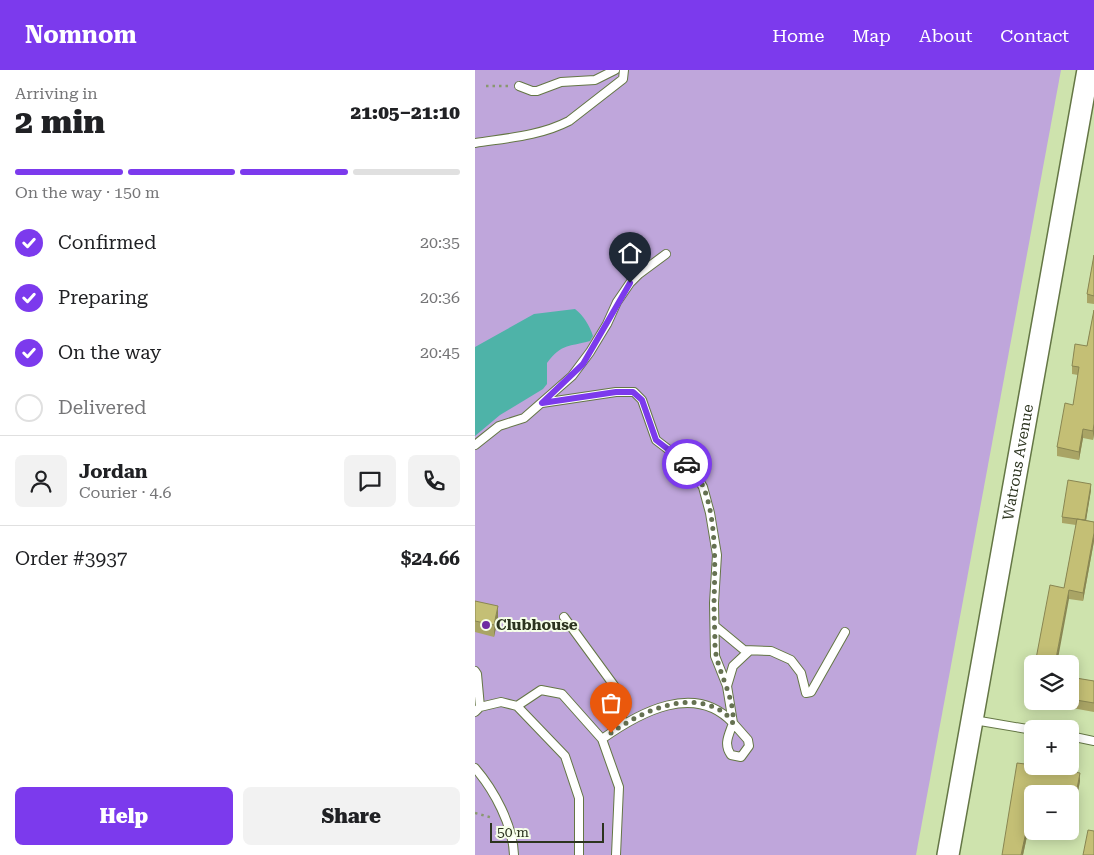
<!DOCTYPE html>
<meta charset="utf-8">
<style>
:root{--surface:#fff;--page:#f2f2f2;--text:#202124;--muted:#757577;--line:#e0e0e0;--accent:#7c3aed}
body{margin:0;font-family:"Roboto Serif",serif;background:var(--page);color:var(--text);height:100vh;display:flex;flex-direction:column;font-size:19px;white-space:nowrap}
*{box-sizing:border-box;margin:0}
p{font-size:16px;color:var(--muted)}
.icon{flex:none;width:28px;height:28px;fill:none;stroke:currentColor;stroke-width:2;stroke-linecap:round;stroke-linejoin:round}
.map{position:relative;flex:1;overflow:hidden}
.details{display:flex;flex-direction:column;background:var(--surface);width:475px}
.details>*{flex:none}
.tools{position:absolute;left:549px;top:585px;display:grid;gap:10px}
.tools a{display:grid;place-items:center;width:55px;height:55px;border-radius:8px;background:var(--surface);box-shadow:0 2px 12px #0003;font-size:25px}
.scale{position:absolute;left:15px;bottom:12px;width:114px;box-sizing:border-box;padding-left:5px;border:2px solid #2c341f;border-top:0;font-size:14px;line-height:18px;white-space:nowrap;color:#2c341f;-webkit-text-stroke:4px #f6ffe9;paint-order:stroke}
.pin{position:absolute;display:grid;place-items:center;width:42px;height:42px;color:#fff;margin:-51px -21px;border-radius:50% 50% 50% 0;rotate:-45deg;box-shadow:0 0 5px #0007}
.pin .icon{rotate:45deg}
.courier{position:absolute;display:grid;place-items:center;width:50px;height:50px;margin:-25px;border:4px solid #7c3aed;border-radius:50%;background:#fff;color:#222;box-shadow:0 1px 6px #0007}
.summary em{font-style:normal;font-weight:800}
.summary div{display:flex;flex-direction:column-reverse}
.summary{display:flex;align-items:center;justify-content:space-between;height:85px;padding:0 15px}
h1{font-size:32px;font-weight:800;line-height:38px}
.bar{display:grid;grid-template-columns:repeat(4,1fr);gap:8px 5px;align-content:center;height:60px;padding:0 15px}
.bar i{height:6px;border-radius:4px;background:var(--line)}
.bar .on{background:var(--accent)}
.bar p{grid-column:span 4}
.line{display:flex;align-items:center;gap:12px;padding:0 15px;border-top:1px solid var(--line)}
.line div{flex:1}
.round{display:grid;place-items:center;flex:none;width:52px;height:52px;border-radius:8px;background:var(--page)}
ol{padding:0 15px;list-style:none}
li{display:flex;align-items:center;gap:15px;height:55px}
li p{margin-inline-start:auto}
li .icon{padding:5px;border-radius:50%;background:var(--accent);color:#fff;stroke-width:4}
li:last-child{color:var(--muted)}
li i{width:28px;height:28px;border:2px solid var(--line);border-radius:50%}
.button{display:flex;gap:10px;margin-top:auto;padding:10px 15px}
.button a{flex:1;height:58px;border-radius:8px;background:var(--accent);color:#fff;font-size:20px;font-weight:800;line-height:58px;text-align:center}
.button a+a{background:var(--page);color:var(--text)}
header{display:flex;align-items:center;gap:30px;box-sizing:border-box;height:70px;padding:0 25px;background:var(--accent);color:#fff}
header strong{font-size:24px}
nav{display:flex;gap:28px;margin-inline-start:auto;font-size:18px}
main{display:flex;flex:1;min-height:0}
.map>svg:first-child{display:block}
.green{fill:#bfa6db}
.water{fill:#4eb3a8}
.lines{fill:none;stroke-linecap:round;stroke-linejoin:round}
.lane-casing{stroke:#647645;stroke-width:10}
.secondary-casing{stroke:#647645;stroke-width:24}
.path{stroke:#899870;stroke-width:2.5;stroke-dasharray:2.5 4;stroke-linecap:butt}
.lane{stroke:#fff;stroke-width:8}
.secondary{stroke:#fff;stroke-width:21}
.wall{fill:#a9a465}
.shaded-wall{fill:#898652}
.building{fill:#c4bf75;stroke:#898652}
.done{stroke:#657151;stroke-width:5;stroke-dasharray:0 9}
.route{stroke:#7c3aed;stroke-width:6}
.poi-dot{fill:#6e2da2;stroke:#f6ffe9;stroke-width:2}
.labels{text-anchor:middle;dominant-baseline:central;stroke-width:4;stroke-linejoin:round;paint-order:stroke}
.street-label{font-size:15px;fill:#2c341f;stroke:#f6ffe9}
.poi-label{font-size:15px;font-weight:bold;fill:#2c341f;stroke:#f6ffe9;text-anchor:start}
</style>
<header>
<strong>Nomnom</strong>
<nav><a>Home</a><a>Map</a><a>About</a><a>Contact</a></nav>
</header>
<main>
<section class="details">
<div class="summary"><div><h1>2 min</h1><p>Arriving in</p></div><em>21:05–21:10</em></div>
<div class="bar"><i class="on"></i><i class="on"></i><i class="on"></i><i></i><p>On the way · 150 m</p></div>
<ol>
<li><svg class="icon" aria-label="check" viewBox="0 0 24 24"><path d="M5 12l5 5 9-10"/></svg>Confirmed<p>20:35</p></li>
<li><svg class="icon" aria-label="check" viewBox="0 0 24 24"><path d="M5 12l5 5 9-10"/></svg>Preparing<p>20:36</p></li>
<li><svg class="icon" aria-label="check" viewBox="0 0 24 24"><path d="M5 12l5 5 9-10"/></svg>On the way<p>20:45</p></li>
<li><i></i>Delivered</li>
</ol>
<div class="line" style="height:90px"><a class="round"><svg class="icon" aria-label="person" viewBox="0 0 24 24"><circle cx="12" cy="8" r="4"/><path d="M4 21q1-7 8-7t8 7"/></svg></a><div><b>Jordan</b><p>Courier · 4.6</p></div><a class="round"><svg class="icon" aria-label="chat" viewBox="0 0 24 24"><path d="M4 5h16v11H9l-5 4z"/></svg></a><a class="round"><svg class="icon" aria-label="phone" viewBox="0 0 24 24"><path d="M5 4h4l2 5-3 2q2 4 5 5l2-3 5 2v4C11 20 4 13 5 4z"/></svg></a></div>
<div class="line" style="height:65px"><div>Order #3937</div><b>$24.66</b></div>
<div class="button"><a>Help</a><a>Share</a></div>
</section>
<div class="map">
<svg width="619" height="785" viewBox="0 0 619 785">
<rect width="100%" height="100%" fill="#cee3ad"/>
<path class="green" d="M 0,0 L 586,0 L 441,785 L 0,785 Z"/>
<path class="water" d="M 100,239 C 108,245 115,256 118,266 L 115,271 C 94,277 87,273 72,293 L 72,314 L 68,319 L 25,345 L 0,366 L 0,277 L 59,244 Z"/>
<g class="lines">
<g class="lane-casing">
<path id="lane" d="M 44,16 L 57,21 L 62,21 L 86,12 L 120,10 L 140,0
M 0,73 C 32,68 65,66 94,51 L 148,9 L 149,0
M 67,333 L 141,322 L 159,322 L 167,330 L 181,370 L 215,396 L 228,417 L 235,443 L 242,485 L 239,533 L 240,586 L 252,616 L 258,653 L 273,670 L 274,676 L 266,687 L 256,685 C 248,674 254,665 258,653 C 220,612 165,642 127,669
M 0,375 L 24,356 L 49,348 L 97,306 L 115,282 L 132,254 L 142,232 L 155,213 L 164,204 L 191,184
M 89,547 L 146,625 L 149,636 L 145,656
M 240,556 L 269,580 L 296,581 L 316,590 L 326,603 L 331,623 L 336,622 L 370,562
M 0,601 L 2,604 L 5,637
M 252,616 L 258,596 L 274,581
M 42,636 L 66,620 L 87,624 L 127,669 L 144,717 L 141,785
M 0,642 L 5,637 L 26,632 L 42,636 L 90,686 L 104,728 L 104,785
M 499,650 L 558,660
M 595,666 L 619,671
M 0,698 C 19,720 38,755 39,785"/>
</g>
<g class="secondary-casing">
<g id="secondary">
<path id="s1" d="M 473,785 L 613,0"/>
</g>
</g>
<path class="path" d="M 11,16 L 34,16
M 0,743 L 18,748"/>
<use href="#lane" class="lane"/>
<use href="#secondary" class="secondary"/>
</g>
<path class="wall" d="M 619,185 L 619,234 L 612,233 L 612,224 Z
M 619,240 L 619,363 L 618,370 L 608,368 L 604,390 L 582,386 L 582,377 L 598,335 L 603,305 L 597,304 L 597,296 L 612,276 Z
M 616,420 L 611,450 L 619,452 L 619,471 L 608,531 L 594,529 L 589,518 L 601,455 L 587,453 L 587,447 Z
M 0,531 L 23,548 L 19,567 L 0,562 Z
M 595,607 L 619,611 L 619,642 L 559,631 L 595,631 Z
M 558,608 L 558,631 L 555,630 L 555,622 Z
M 542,693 L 605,711 L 601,732 L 595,731 L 595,724 L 558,724 L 558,738 L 548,785 Z"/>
<path class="shaded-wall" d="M 619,354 L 619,363 L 618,370 L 618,361 Z
M 608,359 L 608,368 L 604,390 L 604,382 Z
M 616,414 L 616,420 L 610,457 L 610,451 Z
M 619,463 L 619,471 L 608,531 L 608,523 Z
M 594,520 L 594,529 L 582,594 L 580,594 Z
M 23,536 L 23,548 L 19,567 L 19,555 Z
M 605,703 L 605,711 L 601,732 L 601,724 Z
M 558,730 L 558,738 L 548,785 L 546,785 Z"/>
<path class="building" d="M 619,185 L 619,226 L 612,224 Z
M 619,240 L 619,354 L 618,361 L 608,359 L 604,382 L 582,377 L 590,333 L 598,335 L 604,297 L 597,296 L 600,274 L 612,276 Z
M 593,410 L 616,414 L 610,450 L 587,447 Z
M 602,449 L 619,452 L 619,463 L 608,523 L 594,520 L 580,594 L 560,594 L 575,515 L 589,518 Z
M 0,531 L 23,536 L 19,555 L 0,551 Z
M 595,607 L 619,611 L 619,633 L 595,629 Z
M 558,608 L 558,623 L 555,622 Z
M 542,693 L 558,695 L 558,696 L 563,696 L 605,703 L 601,724 L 560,717 L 559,724 L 558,724 L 558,730 L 546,785 L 527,785 Z
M 613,760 L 619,761 L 619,785 L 608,785 Z"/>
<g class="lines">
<path class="done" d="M 136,663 C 165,642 214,619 248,642 C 252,644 255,650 258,653 C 260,627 243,604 240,578 C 240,563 239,547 239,532 C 240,496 244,419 212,394"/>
<path class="route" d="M 155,213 L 108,294 L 67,333 L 141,322 L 158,322 L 167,330 L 181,370 L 212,394"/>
</g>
<circle class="poi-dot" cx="11" cy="555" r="5"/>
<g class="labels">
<g class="street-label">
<text stroke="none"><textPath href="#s1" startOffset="399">Watrous Avenue</textPath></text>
</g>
<g class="poi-label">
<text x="21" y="555">Clubhouse</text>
</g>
</g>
</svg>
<div class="tools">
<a><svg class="icon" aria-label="layers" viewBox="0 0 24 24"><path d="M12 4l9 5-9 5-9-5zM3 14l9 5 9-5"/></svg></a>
<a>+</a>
<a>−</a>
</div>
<div class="scale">50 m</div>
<div class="pin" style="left:136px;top:663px;background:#ea580c"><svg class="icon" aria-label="bag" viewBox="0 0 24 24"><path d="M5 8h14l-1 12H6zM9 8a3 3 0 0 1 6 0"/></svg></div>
<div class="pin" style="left:155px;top:213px;background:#1f2937"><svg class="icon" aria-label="home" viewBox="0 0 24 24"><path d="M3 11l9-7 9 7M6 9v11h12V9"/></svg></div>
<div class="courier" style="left:212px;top:394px"><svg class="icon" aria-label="car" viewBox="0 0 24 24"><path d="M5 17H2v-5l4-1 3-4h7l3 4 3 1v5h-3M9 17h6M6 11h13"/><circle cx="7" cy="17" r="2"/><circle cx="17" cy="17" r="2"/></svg></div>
</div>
</main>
